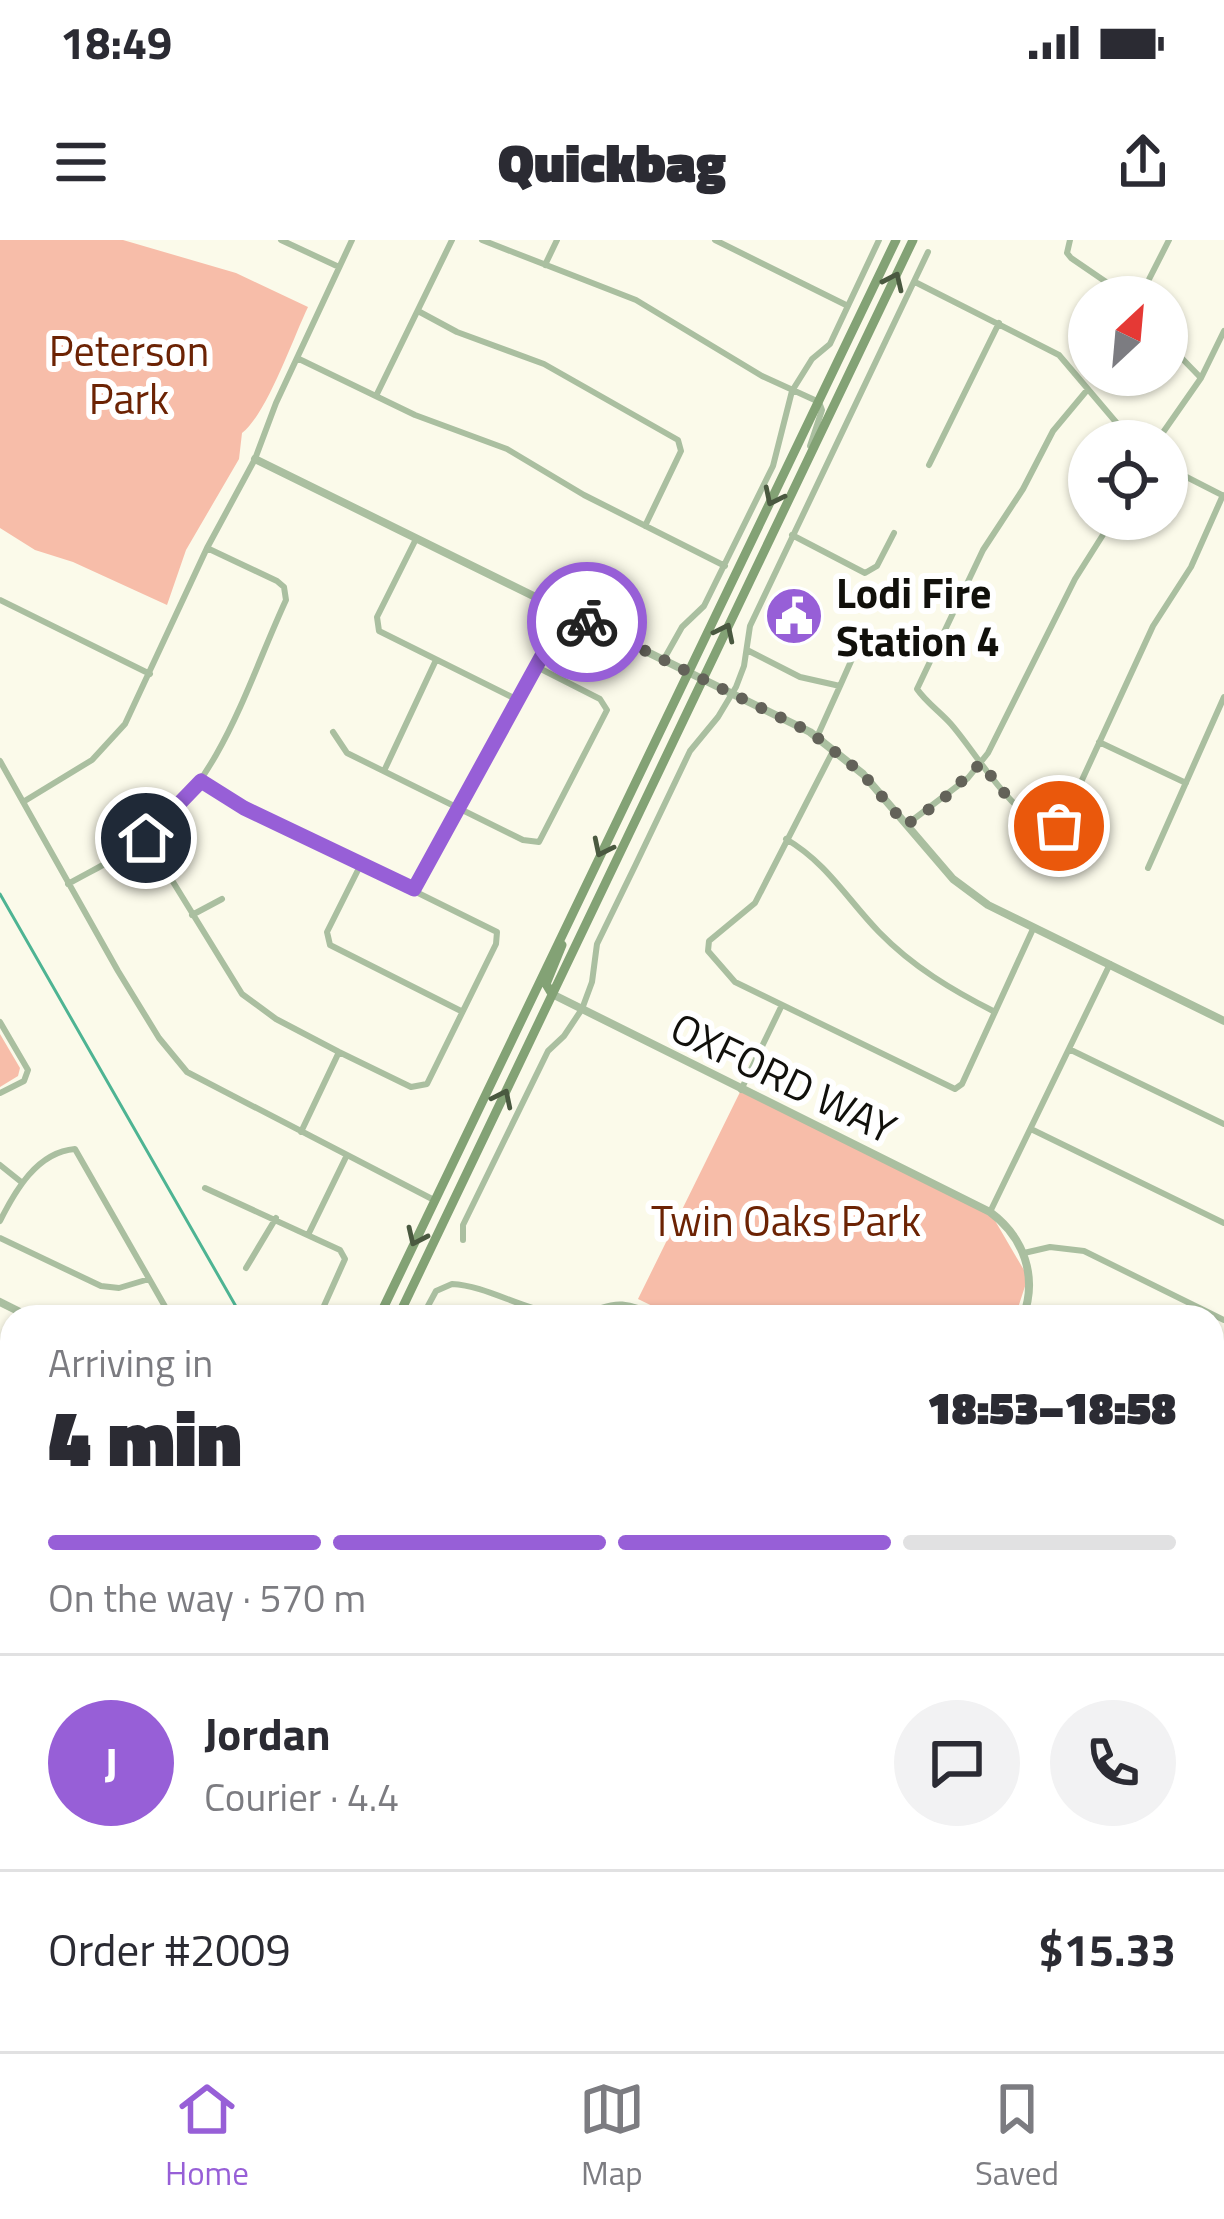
<!DOCTYPE html>
<meta charset="utf-8">
<style>
:root{--surface:#fff;--page:#f2f2f3;--text:#2b2b33;--muted:#7c7c81;--line:#e1e1e2;--accent:#975fd7}
body{margin:0;font-family:"Titillium Web",sans-serif;background:var(--page);color:var(--text);height:100vh;display:flex;flex-direction:column;font-size:45px;white-space:nowrap}
*{box-sizing:border-box;margin:0}
p{font-size:39px;color:var(--muted)}
.icon{flex:none;width:66px;height:66px;fill:none;stroke:currentColor;stroke-width:2;stroke-linecap:round;stroke-linejoin:round}
.map{position:relative;flex:1;overflow:hidden}
.panel{position:absolute;left:0px;top:1065px;width:1224px;height:747px;display:flex;flex-direction:column;background:var(--surface);border-radius:36px 36px 0 0;box-shadow:0 3px 9px #0004}
.panel>*{flex:none}
.needle{width:78px;rotate:26deg}
.buttons{position:absolute;left:1068px;top:36px;display:grid;gap:24px}
.buttons a{display:grid;place-items:center;width:120px;height:120px;border-radius:50%;background:var(--surface);box-shadow:0 3px 9px #0004;font-size:60px}
.pin{position:absolute;display:grid;place-items:center;width:102px;height:102px;color:#fff;margin:-51px;border:6px solid #fff;border-radius:50%;box-shadow:0 3px 12px #0007}
.courier{position:absolute;display:grid;place-items:center;width:120px;height:120px;margin:-60px;border:9px solid #975fd7;border-radius:50%;background:#fff;color:#222;box-shadow:0 3px 15px #0007}
.head em{font-style:normal;font-weight:800}
.head div{display:flex;flex-direction:column-reverse}
.head{display:flex;align-items:center;justify-content:space-between;height:204px;padding:0 48px}
h1{font-size:78px;font-weight:800;line-height:90px}
.bar{display:grid;grid-template-columns:repeat(4,1fr);gap:18px 12px;align-content:center;height:144px;padding:0 48px}
.bar i{height:15px;border-radius:9px;background:var(--line)}
.bar .active{background:var(--accent)}
.bar p{grid-column:span 4}
.line{display:flex;align-items:center;gap:30px;padding:0 48px;border-top:3px solid var(--line)}
.line div{flex:1}
.round{display:grid;place-items:center;flex:none;width:126px;height:126px;border-radius:63px;background:var(--page)}
.status{display:flex;justify-content:space-between;align-items:center;height:84px;padding:0 60px;background:var(--surface);direction:ltr}
.status svg{height:33px;fill:currentColor}
header{display:flex;justify-content:space-between;align-items:center;height:156px;padding:0 48px;background:var(--surface);font-size:54px;font-weight:800}
.tab-bar{display:flex;justify-content:space-around;align-items:center;height:168px;border-top:3px solid var(--line);background:var(--surface);font-size:33px;color:var(--muted)}
.tab-bar a{display:grid;justify-items:center;gap:6px}
.tab-bar .active{color:var(--accent)}
.map>svg:first-child{display:block}
.green{fill:#f7bda9}
.lines{fill:none;stroke-linecap:round;stroke-linejoin:round}
.stream{stroke:#4eb493;stroke-width:3}
.minor{stroke:#aabfa0;stroke-width:6}
.tertiary{stroke:#aabfa0;stroke-width:8}
.secondary{stroke:#83a275;stroke-width:9}
.oneway{stroke:#4a5940}
.done{stroke:#636259;stroke-width:12;stroke-dasharray:0 21.6}
.route{stroke:#975fd7;stroke-width:15}
.labels{text-anchor:middle;dominant-baseline:central;stroke-width:12;stroke-linejoin:round;paint-order:stroke}
.park-label{font-size:42px;fill:#6c2304;stroke:#fff}
.poi-label{font-size:42px;font-weight:bold;fill:#11100b;stroke:#fff;text-anchor:start}
.street-label{font-size:42px;fill:#11100b;stroke:#fff}
</style>
<div class="status"><b>18:49</b><svg viewBox="0 0 49 12"><path d="M0 12V9h3v3zM5 12V6h3v6zM10 12V3h3v9zM15 12V0h3v12zM26 1h20v11H26zM47 4h2v5h-2z"/></svg></div>
<header><svg class="icon" aria-label="menu" viewBox="0 0 24 24"><path d="M4 6h16M4 12h16M4 18h16"/></svg>Quickbag<svg class="icon" aria-label="share" viewBox="0 0 24 24"><path d="M12 15V3M7 8l5-5 5 5M5 13v7h14v-7"/></svg></header>
<div class="map">
<svg width="1224" height="1811" viewBox="0 0 1224 1811">
<rect width="100%" height="100%" fill="#fbfaea"/>
<path class="green" d="M 0,0 L 123,0 L 236,33 L 308,67 C 293,98 267,174 242,193 L 239,219 L 186,310 L 167,365 L 73,322 L 35,310 L 0,288 Z
M 0,794 L 20,828 L 18,836 L 0,847 Z
M 741,850 L 990,972 L 1028,1037 L 1015,1077 L 675,1077 L 638,1059 Z"/>
<g class="lines">
<path class="stream" d="M 0,654 L 242,1077
M 759,1800 L 782,1811"/>
<path class="minor" d="M 281,0 L 339,27
M 482,0 L 636,60 L 762,136 L 819,162 L 822,170 L 810,206
M 715,0 L 848,66
M 1070,0 L 1067,13 L 1071,18 L 1128,57
M 545,25 L 557,0
M 915,42 L 1059,115 L 1132,201
M 1140,57 L 1169,0
M 418,71 L 457,92 L 544,124 L 678,200 L 681,211 L 645,286
M 1167,103 L 1201,138
M 297,118 L 415,175 L 507,209 L 584,255 L 725,326
M 1088,149 L 1053,191 L 1023,249 L 983,310 L 917,449 C 926,462 939,471 950,483 C 977,513 1013,581 1055,588 L 1064,579 L 1153,386 L 1191,327 L 1223,255
M 376,156 L 452,0
M 1157,201 L 1201,138 L 1224,91
M 929,225 L 999,83
M 1167,227 L 1224,256
M 792,295 L 865,333 L 877,326 L 894,293
M 416,299 L 377,377 L 379,391 L 518,460
M 0,360 L 150,434
M 747,410 L 800,437 L 840,446 L 856,410
M 664,419 L 682,387 L 704,366 L 773,226 L 792,151 L 812,119 L 830,104 L 879,0
M 333,492 L 347,513 L 523,600 L 539,602 L 607,470 L 600,459 L 537,427
M 817,497 L 840,446
M 1099,502 L 1186,543
M 834,509 L 755,663 L 709,701 L 708,711 L 735,742 L 955,849 L 962,844 L 1033,689
M 0,521 L 118,731 L 159,798 L 187,832 L 434,960
M 384,531 L 436,420
M 23,562 L 92,520 L 125,484 L 207,308 L 255,219 L 276,163 L 352,0
M 906,585 L 968,538 L 988,513 L 1075,339 L 1113,279
M 146,598 L 242,754 L 276,779 L 339,812 L 411,847 L 427,844 L 496,704 L 497,692 L 244,567 L 201,541
M 786,599 C 827,623 847,659 879,692 C 913,727 952,750 995,772
M 361,624 L 327,692 L 330,705 L 461,771
M 1148,628 L 1224,457
M 68,644 C 95,629 124,615 148,597 C 222,539 248,442 286,360 L 284,347 L 277,341 L 207,308
M 414,649 L 566,372
M 192,675 L 222,659
M 0,782 L 28,830 L 24,841 L 0,853
M 1071,810 L 1224,884
M 741,850 L 781,767
M 1033,890 L 1224,983
M 301,892 L 339,812
M 0,925 L 20,941
M 205,948 L 340,1010 L 345,1019 L 319,1077
M 990,972 L 1110,724
M 0,981 C 15,951 37,912 75,909 L 171,1077
M 309,993 L 347,915
M 0,998 L 101,1046 L 119,1048 L 149,1039
M 463,1000 L 463,985 L 548,811 L 564,796 L 582,769 L 592,742 L 597,704 L 635,626 L 690,511 L 718,477 L 736,447 L 744,426 L 750,386 L 928,12
M 1024,1013 L 1050,1007 L 1084,1011 L 1224,1080
M 246,1028 L 276,978
M 422,1077 L 436,1051 L 452,1044 C 490,1046 526,1073 565,1074 C 610,1075 605,1050 659,1077
M 1212,1166 L 1224,1169
M 1218,1302 L 1224,1289
M 1212,1390 L 1224,1396
M 1212,1551 L 1224,1557
M 0,1580 L 12,1585
M 1224,1675 C 1212,1704 1211,1728 1224,1758
M 64,1800 L 86,1811
M 200,1800 L 222,1811
M 412,1800 L 435,1811
M 618,1800 L 640,1811
M 908,1800 L 930,1811
M 509,1811 L 515,1800
M 1006,1811 L 1011,1800
M 1222,1811 L 1224,1807"/>
<path class="tertiary" d="M 255,219 L 810,492 L 863,534 L 953,639 L 988,665 L 1224,781
M 552,754 L 990,972 C 1024,997 1038,1037 1023,1077
M 0,1062 L 30,1077
M 1212,1498 L 1224,1473
M 1119,1811 L 1124,1800"/>
<path class="secondary" d="M 552,754 L 546,744 L 562,705
M 379,1077 L 896,0
M 398,1077 L 913,0
M 1212,1657 L 1224,1663
M 30,1811 L 35,1800
M 49,1811 L 54,1800"/>
</g>
<defs><path id="oneway-chevron" d="M-2-3.5L2.5 0L-2 3.5" fill="none" stroke-width="1.6" stroke-linecap="round" stroke-linejoin="round" transform="scale(3)"/></defs>
<g class="oneway">
<use href="#oneway-chevron" transform="translate(894 41) rotate(-65)"/>
<use href="#oneway-chevron" transform="translate(773 257) rotate(116)"/>
<use href="#oneway-chevron" transform="translate(725 392) rotate(-64)"/>
<use href="#oneway-chevron" transform="translate(602 608) rotate(116)"/>
<use href="#oneway-chevron" transform="translate(503 858) rotate(-64)"/>
<use href="#oneway-chevron" transform="translate(416 997) rotate(115)"/>
</g>
<g class="lines">
<path class="done" d="M 587,382 L 810,492 L 863,534 L 906,585 L 941,561 L 981,523 C 999,545 1027,591 1059,586"/>
<path class="route" d="M 146,598 L 201,541 L 244,568 L 414,649 L 566,372 L 587,382"/>
</g>
<defs>
<g id="civic-disc" transform="scale(3)"><circle r="9.5" fill="#975fd7" stroke="#fff"/><path d="M-.6-6.5H3V-4.5H.6V-3L4-1V1h2V6H-6V1h2V-1L-.6-3ZM-1.2 2.5V6h2.4V2.5Z" fill="#fff"/></g>
</defs>
<g fill-rule="evenodd">
<use href="#civic-disc" x="794" y="376"/>
</g>
<g class="labels">
<g class="park-label">
<text x="129" y="110">Peterson<tspan x="129" dy="48">Park</tspan></text>
<text x="786" y="980">Twin Oaks Park</text>
</g>
<g class="poi-label">
<text x="836" y="352">Lodi Fire<tspan x="836" dy="48">Station 4</tspan></text>
</g>
<g class="street-label">
<text transform="translate(784 837) rotate(26)">OXFORD WAY</text>
</g>
</g>
</svg>
<div class="buttons">
<a><svg class="needle" viewBox="-14 -14 28 28"><path d="M0-13l5 13h-10z" fill="#e53935"/><path d="M0 13l5-13h-10z" fill="#7c7c81"/></svg></a>
<a><svg class="icon" aria-label="locate" viewBox="0 0 24 24"><circle cx="12" cy="12" r="6"/><path d="M12 2v4M12 18v4M2 12h4M18 12h4"/></svg></a>
</div>
<div class="pin" style="left:1059px;top:586px;background:#ea580c"><svg class="icon" aria-label="bag" viewBox="0 0 24 24"><path d="M5 8h14l-1 12H6zM9 8a3 3 0 0 1 6 0"/></svg></div>
<div class="pin" style="left:146px;top:598px;background:#1f2937"><svg class="icon" aria-label="home" viewBox="0 0 24 24"><path d="M3 11l9-7 9 7M6 9v11h12V9"/></svg></div>
<div class="courier" style="left:587px;top:382px"><svg class="icon" aria-label="bike" viewBox="0 0 24 24"><circle cx="6" cy="16" r="4"/><circle cx="18" cy="16" r="4"/><path d="M6 16l4-8h5l3 8M10 8l3 8H6M13 5h3"/></svg></div>
<section class="panel">
<div class="head"><div><h1>4 min</h1><p>Arriving in</p></div><em>18:53–18:58</em></div>
<div class="bar"><i class="active"></i><i class="active"></i><i class="active"></i><i></i><p>On the way · 570 m</p></div>
<div class="line" style="height:216px"><b class="round" style="background:var(--accent);color:#fff">J</b><div><b>Jordan</b><p>Courier · 4.4</p></div><a class="round"><svg class="icon" aria-label="chat" viewBox="0 0 24 24"><path d="M4 5h16v11H9l-5 4z"/></svg></a><a class="round"><svg class="icon" aria-label="phone" viewBox="0 0 24 24"><path d="M5 4h4l2 5-3 2q2 4 5 5l2-3 5 2v4C11 20 4 13 5 4z"/></svg></a></div>
<div class="line" style="height:156px"><div>Order #2009</div><b>$15.33</b></div>
</section>
</div>
<nav class="tab-bar">
<a class="active"><svg class="icon" aria-label="home" viewBox="0 0 24 24"><path d="M3 11l9-7 9 7M6 9v11h12V9"/></svg>Home</a>
<a><svg class="icon" aria-label="map" viewBox="0 0 24 24"><path d="M3 6l6-2 6 2 6-2v14l-6 2-6-2-6 2zM9 4v14M15 6v14"/></svg>Map</a>
<a><svg class="icon" aria-label="saved" viewBox="0 0 24 24"><path d="M7 4h10v16l-5-4-5 4z"/></svg>Saved</a>
</nav>
